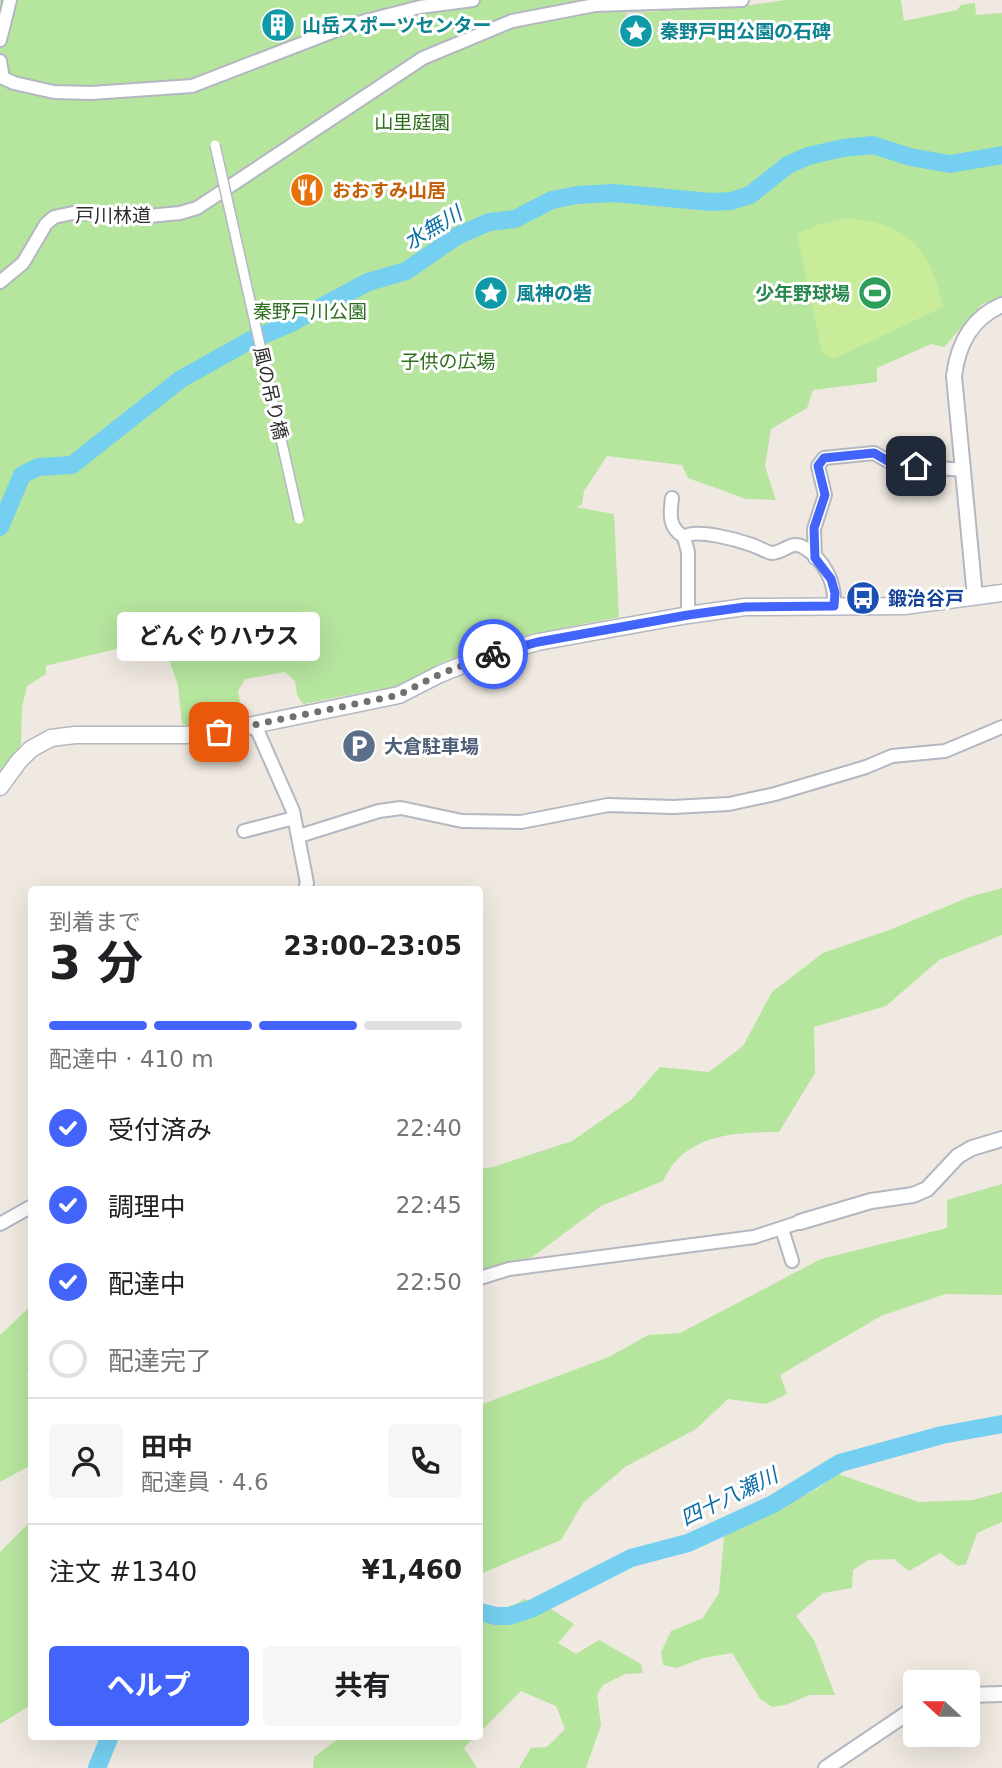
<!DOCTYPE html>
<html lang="ja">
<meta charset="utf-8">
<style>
:root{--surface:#fff;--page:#f6f6f6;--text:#202124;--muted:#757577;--line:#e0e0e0;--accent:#4264fb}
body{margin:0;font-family:"DejaVu Sans","Noto Sans JP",sans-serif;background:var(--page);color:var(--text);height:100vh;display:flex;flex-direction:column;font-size:26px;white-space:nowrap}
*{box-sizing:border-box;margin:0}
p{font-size:23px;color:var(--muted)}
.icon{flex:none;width:38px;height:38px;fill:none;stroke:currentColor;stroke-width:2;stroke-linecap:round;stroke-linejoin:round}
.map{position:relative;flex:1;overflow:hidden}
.panel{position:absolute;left:28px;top:886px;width:455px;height:854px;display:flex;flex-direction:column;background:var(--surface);border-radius:7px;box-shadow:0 7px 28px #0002}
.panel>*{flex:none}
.needle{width:46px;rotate:291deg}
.buttons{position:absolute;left:903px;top:1670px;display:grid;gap:14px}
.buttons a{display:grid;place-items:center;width:77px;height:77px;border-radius:7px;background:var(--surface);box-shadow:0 7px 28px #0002;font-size:35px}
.pin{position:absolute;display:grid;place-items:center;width:60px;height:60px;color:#fff;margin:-30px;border-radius:14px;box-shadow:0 4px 10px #0006}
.courier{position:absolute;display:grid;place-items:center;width:70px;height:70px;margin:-35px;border:5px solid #4264fb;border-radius:50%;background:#fff;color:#222;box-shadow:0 2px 9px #0007}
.bubble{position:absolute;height:49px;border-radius:7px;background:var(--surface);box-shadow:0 7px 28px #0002;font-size:23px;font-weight:700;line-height:49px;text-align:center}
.summary em{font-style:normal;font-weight:700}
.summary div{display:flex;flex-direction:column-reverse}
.summary{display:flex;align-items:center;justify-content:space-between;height:119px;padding:0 21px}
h1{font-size:46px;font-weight:700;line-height:52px}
.bar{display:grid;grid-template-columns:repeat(4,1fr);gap:10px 7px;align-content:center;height:84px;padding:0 21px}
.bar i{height:9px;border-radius:5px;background:var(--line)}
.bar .current{background:var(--accent)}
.bar p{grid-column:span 4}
.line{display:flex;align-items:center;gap:18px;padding:0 21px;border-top:2px solid var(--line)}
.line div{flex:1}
.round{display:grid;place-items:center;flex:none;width:74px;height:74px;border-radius:7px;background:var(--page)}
ol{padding:0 21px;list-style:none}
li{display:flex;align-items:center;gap:21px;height:77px}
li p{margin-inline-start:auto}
li .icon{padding:7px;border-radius:50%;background:var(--accent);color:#fff;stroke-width:4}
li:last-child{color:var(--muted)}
li i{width:38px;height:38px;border:4px solid var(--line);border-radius:50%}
.action{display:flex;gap:14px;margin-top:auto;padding:14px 21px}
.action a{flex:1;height:80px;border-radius:7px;background:var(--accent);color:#fff;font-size:28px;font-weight:700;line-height:80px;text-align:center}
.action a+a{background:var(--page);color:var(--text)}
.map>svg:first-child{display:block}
.green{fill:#b6e59e}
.pitch{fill:#c9ec9a}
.plaza{fill:#dfdcd8}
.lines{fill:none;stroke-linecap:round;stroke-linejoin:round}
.river{stroke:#75cff0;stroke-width:18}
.minor-casing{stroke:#b4b7c1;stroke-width:16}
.tertiary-casing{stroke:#b4b7c1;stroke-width:18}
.secondary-casing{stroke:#b4b7c1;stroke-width:19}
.minor{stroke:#fff;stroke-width:12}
.tertiary{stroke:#fff;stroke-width:14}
.secondary{stroke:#fff;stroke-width:16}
.pedestrian-bridge-casing{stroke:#b4b7c1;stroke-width:12;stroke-linecap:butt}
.pedestrian-bridge{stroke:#fff;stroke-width:9}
.done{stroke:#726f6d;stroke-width:7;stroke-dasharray:0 12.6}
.route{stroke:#4264fb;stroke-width:9}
.labels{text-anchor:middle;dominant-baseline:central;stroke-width:6;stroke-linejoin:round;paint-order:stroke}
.culture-label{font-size:19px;font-weight:bold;fill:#0d838f;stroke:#fff;text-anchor:start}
.park-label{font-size:19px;fill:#2c6e1b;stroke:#fff}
.food-label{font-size:19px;font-weight:bold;fill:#c56008;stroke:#fff;text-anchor:start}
.street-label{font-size:19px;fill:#2e2e2e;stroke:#fff}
.leisure-label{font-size:19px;font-weight:bold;fill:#27864d;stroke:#fff;text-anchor:end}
.transit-label{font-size:19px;font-weight:bold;fill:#164399;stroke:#fff;text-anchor:start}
.service-label{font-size:19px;font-weight:bold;fill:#4e5e75;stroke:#fff;text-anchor:start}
.water-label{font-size:21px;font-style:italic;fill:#0d6fa3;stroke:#fff}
</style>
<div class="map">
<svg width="1002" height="1768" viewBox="0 0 1002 1768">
<rect width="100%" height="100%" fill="#efe9e1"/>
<path class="green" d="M 0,0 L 622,0 L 626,11 C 641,11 659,14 672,7 L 750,5 L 786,0 L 901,0 L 904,21 L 957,10 L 961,5 L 975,3 L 976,15 L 1002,13 L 1002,297 L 982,304 L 944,347 L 931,344 L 877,368 L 877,382 L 813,390 L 807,408 L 771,429 L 765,466 L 776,500 L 746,499 L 688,478 L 682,465 L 607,456 L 584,491 L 582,505 L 576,507 L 614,514 L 619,617 L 517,637 L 475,650 L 436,665 L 438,670 L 382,695 L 380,689 L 303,704 L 297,695 L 295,681 L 285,672 L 245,679 L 238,691 L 243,717 L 190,726 L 182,724 L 178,685 L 164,646 L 125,647 L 49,665 L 46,666 L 46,674 L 27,686 L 22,707 L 21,745 L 0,777 Z
M 1002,888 L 1002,935 L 939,960 L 886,1006 L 814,1027 L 815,1073 L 779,1132 C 734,1132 684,1134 663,1181 L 601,1206 L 535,1255 L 480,1285 L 480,1169 L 493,1167 L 572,1141 L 631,1100 L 660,1067 L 709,1072 L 743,1046 L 772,992 L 823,953 L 892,929 L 969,897 Z
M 1002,1184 L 1002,1295 L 945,1294 L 881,1316 L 780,1375 L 787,1394 L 766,1404 L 728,1399 L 696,1429 L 625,1467 L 583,1503 L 561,1540 L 480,1574 L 480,1405 L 609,1357 L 648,1335 L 680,1333 L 821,1259 L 947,1228 L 947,1200 Z
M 31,1306 L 31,1361 L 27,1376 L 31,1381 L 31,1465 L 0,1482 L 0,1335 Z
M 838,1474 L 919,1502 L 973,1500 L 1002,1492 L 1002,1522 L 977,1533 L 966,1564 L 958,1566 L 940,1553 L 909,1571 L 894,1559 L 868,1560 L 853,1570 L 852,1588 L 823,1593 L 796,1616 L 814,1640 L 835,1695 L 810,1695 L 785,1705 L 772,1707 L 760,1699 L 732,1653 L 703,1658 L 677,1668 L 663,1665 L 661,1652 L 671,1631 L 703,1618 L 719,1593 L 724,1536 L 817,1489 Z
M 31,1521 L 31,1705 L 0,1724 L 0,1552 Z
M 524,1599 L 548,1607 L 574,1624 L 558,1643 L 576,1654 L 599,1640 L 641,1664 L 643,1673 L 625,1674 L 603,1685 L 597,1695 L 601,1725 L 586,1768 L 519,1768 L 531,1748 L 547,1747 L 565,1729 L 556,1706 L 521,1691 L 480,1732 L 480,1602 L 491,1619 L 500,1622 L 511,1607 Z
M 346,1736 L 475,1736 L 464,1748 L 477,1768 L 313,1768 L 314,1757 L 339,1738 Z"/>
<path class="pitch" d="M 847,218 C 910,224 930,248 943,307 L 834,359 L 822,353 L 797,234 L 820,224 Z"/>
<path class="plaza" d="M 626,11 L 644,13 L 643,26 L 647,30 L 641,44 L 625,34 Z"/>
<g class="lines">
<path class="river" d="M 0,527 L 22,475 L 38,467 L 72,465 L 181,379 L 249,341 L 289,324 L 368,282 L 406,271 L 457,236 L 489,222 L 515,219 L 552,200 L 577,195 L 613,193 L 711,202 L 731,201 L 750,195 L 788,165 L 808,156 L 843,148 L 873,145 L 910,157 L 950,164 L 1002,155
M 480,1612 L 496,1616 L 509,1616 L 531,1609 L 631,1558 L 688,1543 L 773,1504 L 840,1463 L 942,1435 L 1002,1424
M 97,1768 L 110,1736"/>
<g class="minor-casing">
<path id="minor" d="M 0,40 L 10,0
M 0,61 L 3,78 L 14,83 L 54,92 L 91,93 L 192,86 L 350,25 L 420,7 L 473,0
M 0,282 L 23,263 L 46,224 L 54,217 L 73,213 L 148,216 L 180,213 L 197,208 L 423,58 L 512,21 L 595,5 L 742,0
M 672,498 C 670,514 668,527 684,537 L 688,552 L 688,615
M 684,537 C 696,528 738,540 752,545 C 758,547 766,552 772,553 C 783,553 792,540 803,547 C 824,559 836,583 834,606
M 815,558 L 814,529 L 825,495 L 818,466 L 824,458 L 874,453 L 893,464 L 963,470
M 253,725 L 259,734 L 293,811 L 307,883 L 305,889
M 244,831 L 294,818
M 299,836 L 379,811 L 401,808 L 462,821 L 521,822 L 608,805 L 673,807 L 729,804 L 775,794 L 866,767 L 892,756 L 945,751 L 1002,727
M 0,1224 L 32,1206
M 782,1229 L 792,1261
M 480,1278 L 509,1269 L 754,1237 L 800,1222"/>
</g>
<g class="tertiary-casing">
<path id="tertiary" d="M 975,597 L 954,376 C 958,344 971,318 1002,305
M 800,1222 L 871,1201 L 913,1195 L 927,1189 L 958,1156 L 972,1148 L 1002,1139
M 968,1695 L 1002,1694
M 826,1768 L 915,1708"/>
</g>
<g class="secondary-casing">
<path id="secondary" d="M 0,787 L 19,761 L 31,749 L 51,738 L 75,735 L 185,735 L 219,732 L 399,695 L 440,674 L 470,662 L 538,642 L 688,615 L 745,607 L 904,606 L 1002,593"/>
</g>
<use href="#minor" class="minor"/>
<use href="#tertiary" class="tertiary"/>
<use href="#secondary" class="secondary"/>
<g class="pedestrian-bridge-casing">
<path id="pedestrian-bridge" d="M 215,145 L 299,519"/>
</g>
<use href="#pedestrian-bridge" class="pedestrian-bridge"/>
</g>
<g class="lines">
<path class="done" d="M 219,732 L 399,695 L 440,674 L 493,654"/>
<path class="route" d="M 493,654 L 538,642 L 688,615 L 745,607 L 834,606 L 835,593 L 831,579 L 815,558 L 814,528 L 825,495 L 818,466 L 824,458 L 874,453 L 893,464 L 916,466"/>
</g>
<defs>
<g id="building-disc" transform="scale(1.75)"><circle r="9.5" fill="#0f9aa8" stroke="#fff"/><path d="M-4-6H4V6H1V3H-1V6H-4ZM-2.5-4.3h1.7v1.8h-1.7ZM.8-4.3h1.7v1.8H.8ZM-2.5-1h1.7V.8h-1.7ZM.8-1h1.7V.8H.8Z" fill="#fff"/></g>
<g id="sight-disc" transform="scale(1.75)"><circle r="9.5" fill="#0f9aa8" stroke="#fff"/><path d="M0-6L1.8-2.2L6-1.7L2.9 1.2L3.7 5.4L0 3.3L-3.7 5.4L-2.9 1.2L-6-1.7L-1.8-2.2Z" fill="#fff"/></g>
<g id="restaurant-disc" transform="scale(1.75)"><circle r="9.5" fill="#e8710a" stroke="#fff"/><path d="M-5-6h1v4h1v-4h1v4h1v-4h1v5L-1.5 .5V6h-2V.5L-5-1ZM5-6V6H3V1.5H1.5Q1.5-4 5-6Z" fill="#fff"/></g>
<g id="stadium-disc" transform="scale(1.75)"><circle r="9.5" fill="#2e9e5b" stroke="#fff"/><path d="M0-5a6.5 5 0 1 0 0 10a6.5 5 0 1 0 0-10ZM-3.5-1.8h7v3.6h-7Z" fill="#fff"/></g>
<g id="bus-disc" transform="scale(1.75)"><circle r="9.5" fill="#1a4fb4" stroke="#fff"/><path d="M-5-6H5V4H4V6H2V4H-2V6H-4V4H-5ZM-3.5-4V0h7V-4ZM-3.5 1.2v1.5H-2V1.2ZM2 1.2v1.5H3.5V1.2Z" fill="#fff"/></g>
<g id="parking-disc" transform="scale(1.75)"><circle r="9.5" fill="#5c6f8a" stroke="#fff"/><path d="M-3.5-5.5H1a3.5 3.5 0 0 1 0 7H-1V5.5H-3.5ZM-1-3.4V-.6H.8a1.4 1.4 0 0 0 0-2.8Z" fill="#fff"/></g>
</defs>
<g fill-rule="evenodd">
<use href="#building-disc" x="278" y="25"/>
<use href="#sight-disc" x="636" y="31"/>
<use href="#restaurant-disc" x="307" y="190"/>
<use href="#sight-disc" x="491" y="293"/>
<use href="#stadium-disc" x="875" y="293"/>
<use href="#bus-disc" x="863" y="598"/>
<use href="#parking-disc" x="359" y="746"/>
</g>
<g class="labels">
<g class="culture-label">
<text x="302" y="25">山岳スポーツセンター</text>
<text x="660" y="31">秦野戸田公園の石碑</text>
<text x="516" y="293">風神の砦</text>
</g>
<g class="park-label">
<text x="412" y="122">山里庭園</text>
<text x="310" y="311">秦野戸川公園</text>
<text x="448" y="361">子供の広場</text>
</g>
<g class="food-label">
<text x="332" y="190">おおすみ山居</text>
</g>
<g class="street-label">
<text x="113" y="215">戸川林道</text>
<text transform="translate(271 393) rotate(77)">風の吊り橋</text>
</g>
<g class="leisure-label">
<text x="850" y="293">少年野球場</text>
</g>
<g class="transit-label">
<text x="888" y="598">鍛治谷戸</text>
</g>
<g class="service-label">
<text x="384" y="746">大倉駐車場</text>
</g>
<g class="water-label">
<text transform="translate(433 228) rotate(-31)">水無川</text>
<text transform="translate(729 1497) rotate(-26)">四十八瀬川</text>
</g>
</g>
</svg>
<div class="buttons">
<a><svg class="needle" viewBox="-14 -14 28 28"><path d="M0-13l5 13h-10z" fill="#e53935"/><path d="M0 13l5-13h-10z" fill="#757577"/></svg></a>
</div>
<div class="pin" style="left:219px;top:732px;background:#ea580c"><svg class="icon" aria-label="bag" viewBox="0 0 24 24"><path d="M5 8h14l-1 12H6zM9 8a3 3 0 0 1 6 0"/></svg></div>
<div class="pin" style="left:916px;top:466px;background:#1f2937"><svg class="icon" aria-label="home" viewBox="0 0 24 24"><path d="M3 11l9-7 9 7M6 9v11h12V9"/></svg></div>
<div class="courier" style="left:493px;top:654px"><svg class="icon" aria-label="bike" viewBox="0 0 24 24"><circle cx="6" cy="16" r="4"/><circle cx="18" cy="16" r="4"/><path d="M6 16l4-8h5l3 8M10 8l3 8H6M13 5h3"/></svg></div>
<div class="bubble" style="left:117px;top:612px;width:203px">どんぐりハウス</div>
<section class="panel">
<div class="summary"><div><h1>3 分</h1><p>到着まで</p></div><em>23:00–23:05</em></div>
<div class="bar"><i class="current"></i><i class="current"></i><i class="current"></i><i></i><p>配達中 · 410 m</p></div>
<ol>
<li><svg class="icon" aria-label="check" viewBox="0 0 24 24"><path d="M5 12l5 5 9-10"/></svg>受付済み<p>22:40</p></li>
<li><svg class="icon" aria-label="check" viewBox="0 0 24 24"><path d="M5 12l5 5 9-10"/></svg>調理中<p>22:45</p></li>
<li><svg class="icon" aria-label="check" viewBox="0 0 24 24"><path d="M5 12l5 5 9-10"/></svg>配達中<p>22:50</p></li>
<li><i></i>配達完了</li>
</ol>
<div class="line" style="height:126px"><a class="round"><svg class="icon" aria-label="person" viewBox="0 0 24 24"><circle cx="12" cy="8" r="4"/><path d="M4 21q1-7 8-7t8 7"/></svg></a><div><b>田中</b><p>配達員 · 4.6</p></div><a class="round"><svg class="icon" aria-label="phone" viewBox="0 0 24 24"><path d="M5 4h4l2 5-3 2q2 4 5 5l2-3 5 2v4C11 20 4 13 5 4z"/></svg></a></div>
<div class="line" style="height:91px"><div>注文 #1340</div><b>¥1,460</b></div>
<div class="action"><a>ヘルプ</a><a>共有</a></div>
</section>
</div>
